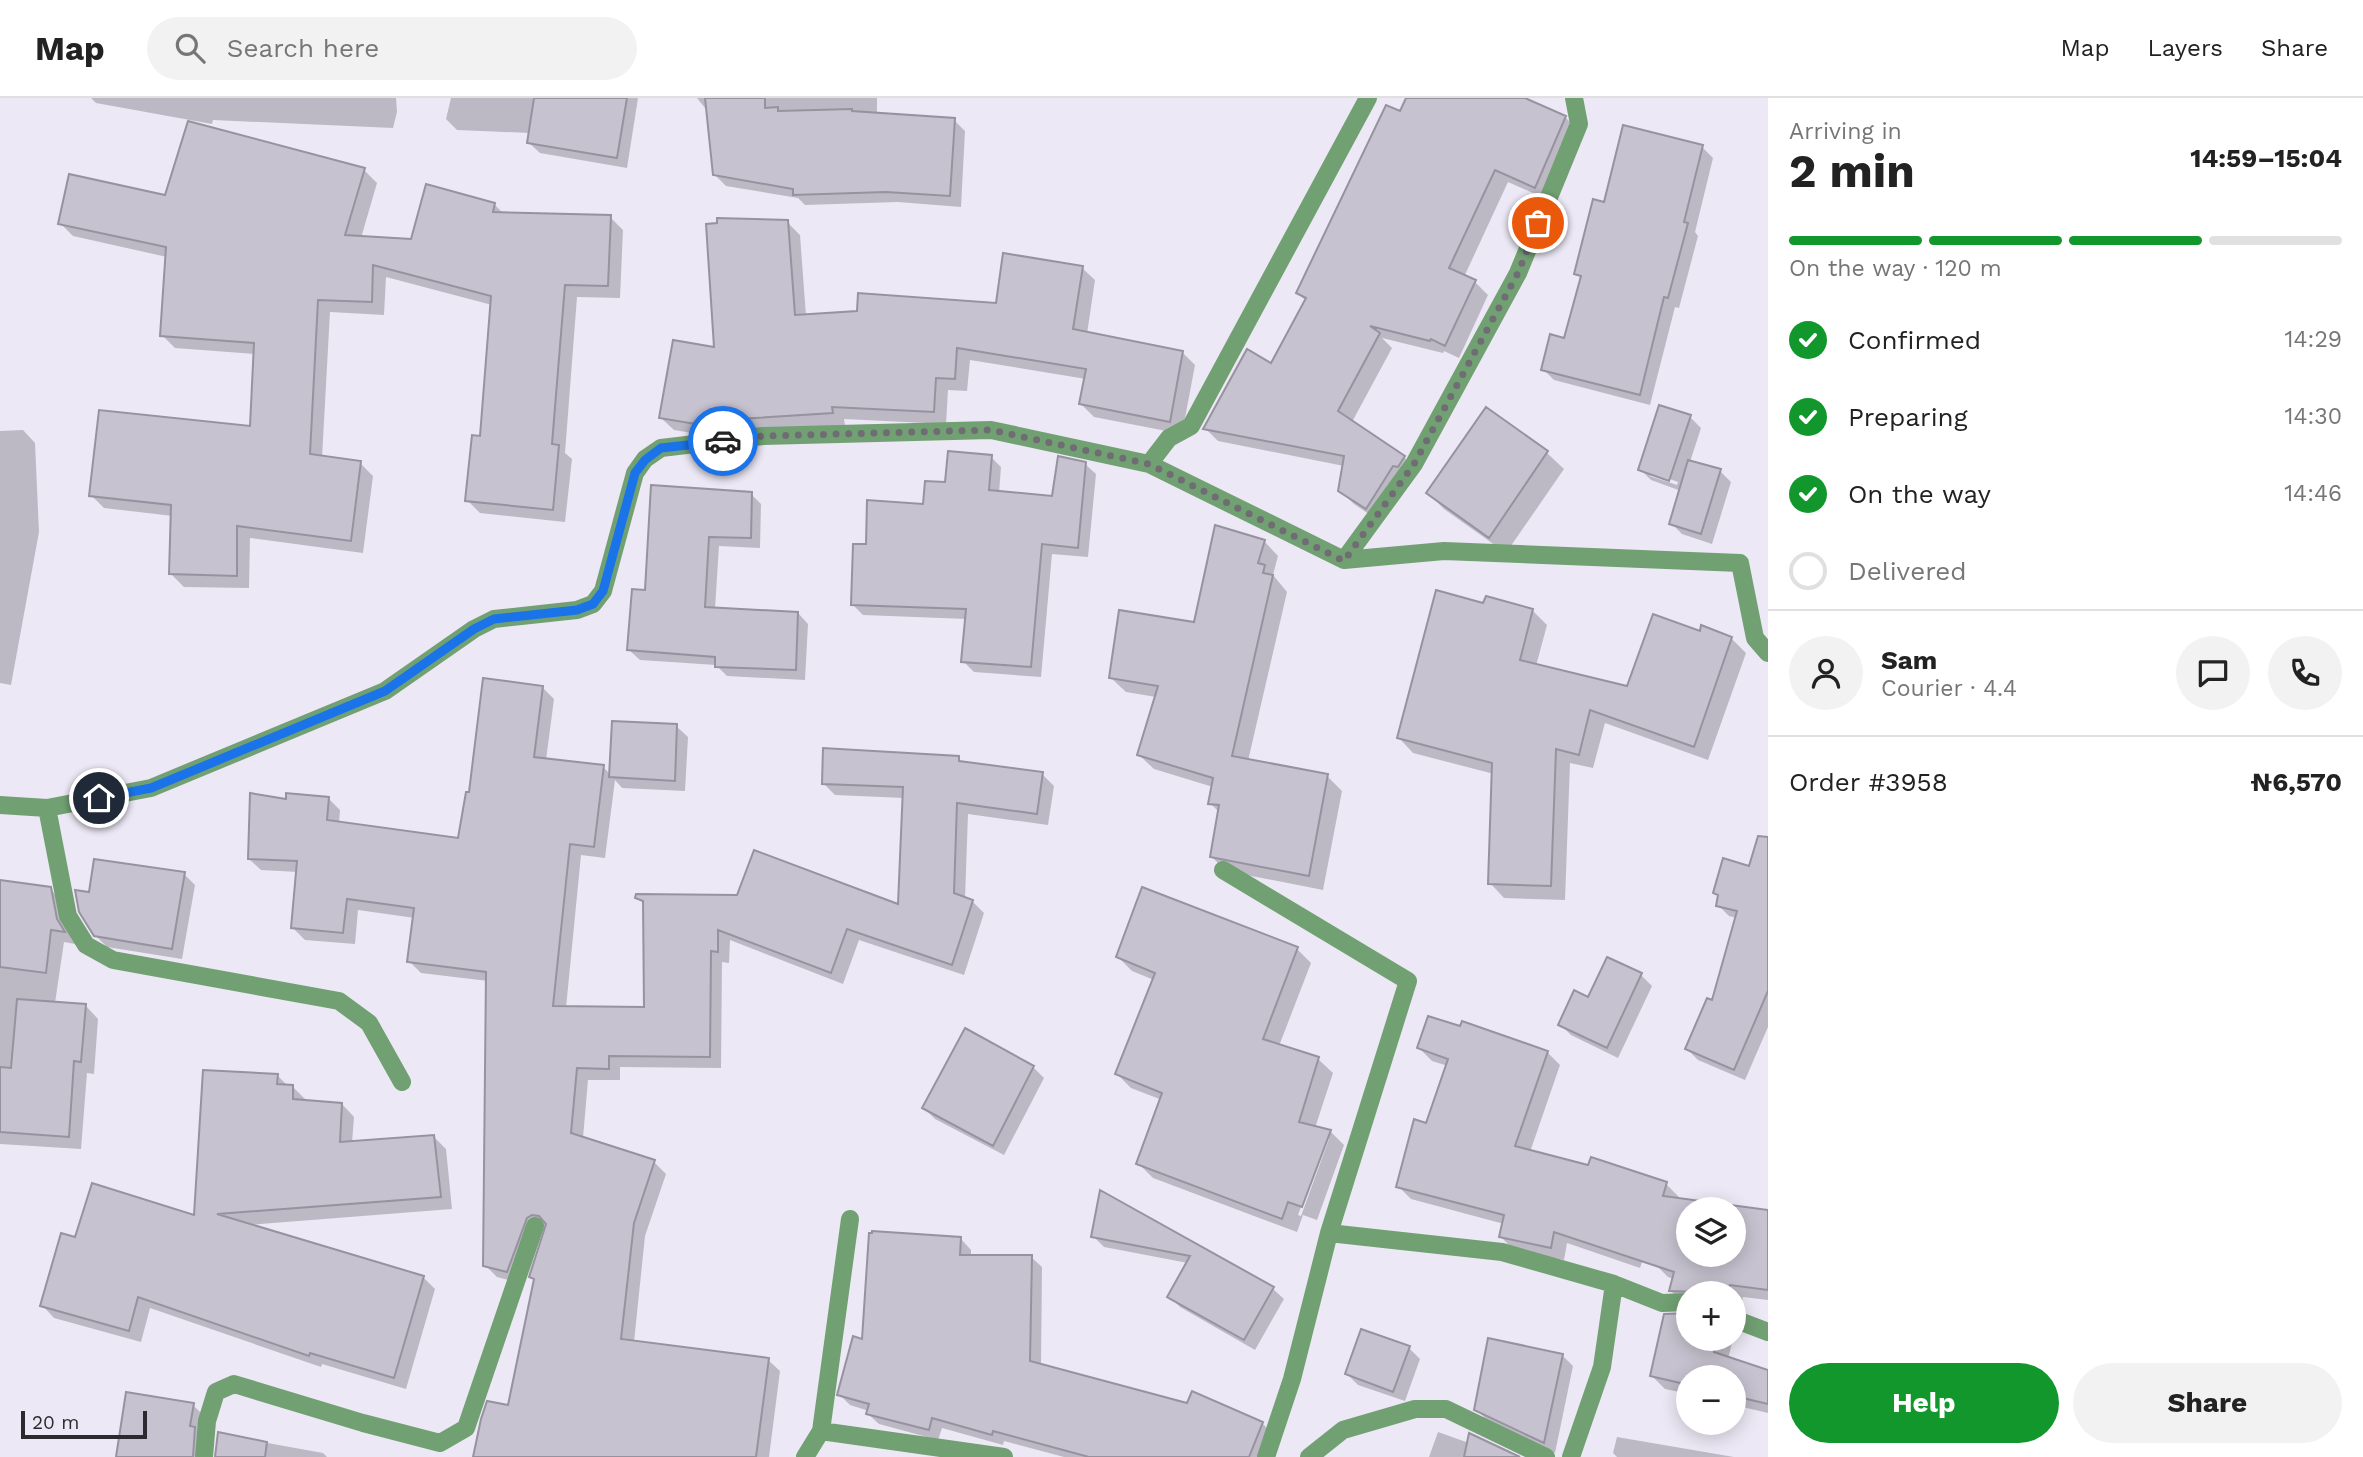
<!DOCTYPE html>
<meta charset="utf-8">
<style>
:root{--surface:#fff;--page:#f2f2f2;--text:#222;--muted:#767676;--line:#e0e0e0;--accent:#11972c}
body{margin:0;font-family:"Work Sans",sans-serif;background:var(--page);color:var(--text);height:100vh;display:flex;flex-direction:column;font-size:26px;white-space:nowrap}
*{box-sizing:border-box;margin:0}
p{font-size:23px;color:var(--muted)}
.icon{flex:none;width:38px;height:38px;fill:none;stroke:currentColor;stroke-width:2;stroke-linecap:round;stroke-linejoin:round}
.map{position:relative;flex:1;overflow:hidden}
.drawer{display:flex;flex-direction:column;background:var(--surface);width:595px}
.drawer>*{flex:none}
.buttons{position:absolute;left:1676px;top:1099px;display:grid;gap:14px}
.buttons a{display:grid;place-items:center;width:70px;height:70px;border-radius:50%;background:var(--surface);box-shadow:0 4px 18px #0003;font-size:35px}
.scale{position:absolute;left:21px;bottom:18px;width:126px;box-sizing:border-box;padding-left:7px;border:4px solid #2c2a2f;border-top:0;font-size:19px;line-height:24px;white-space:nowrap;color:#2c2a2f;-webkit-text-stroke:5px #ece8f5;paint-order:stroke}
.pin{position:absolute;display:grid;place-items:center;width:60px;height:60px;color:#fff;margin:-30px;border:4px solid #fff;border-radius:50%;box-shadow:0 2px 7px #0007}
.courier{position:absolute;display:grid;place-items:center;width:70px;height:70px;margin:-35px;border:5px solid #1a73e8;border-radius:50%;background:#fff;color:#222;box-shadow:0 2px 9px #0007}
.overview em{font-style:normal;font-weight:700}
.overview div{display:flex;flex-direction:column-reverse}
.overview{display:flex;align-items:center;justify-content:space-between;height:119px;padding:0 21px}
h1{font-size:46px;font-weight:700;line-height:52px}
.bar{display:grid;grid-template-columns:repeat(4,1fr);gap:10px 7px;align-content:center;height:84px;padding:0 21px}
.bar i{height:9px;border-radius:5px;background:var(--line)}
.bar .selected{background:var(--accent)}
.bar p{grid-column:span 4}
.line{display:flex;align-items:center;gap:18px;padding:0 21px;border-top:2px solid var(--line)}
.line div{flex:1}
.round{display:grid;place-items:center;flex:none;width:74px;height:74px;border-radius:37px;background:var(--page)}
ol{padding:0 21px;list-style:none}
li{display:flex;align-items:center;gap:21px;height:77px}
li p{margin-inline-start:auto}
li .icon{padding:7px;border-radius:50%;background:var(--accent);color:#fff;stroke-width:4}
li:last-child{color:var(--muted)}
li i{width:38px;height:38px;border:4px solid var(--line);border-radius:50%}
.button{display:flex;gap:14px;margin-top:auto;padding:14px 21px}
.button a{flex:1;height:80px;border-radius:42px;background:var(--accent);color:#fff;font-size:28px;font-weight:700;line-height:80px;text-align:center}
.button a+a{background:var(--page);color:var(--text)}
header{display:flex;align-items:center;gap:42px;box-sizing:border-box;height:98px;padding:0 35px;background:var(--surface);border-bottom:2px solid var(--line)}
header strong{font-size:33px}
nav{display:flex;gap:38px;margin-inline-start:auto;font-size:24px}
.search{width:490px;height:63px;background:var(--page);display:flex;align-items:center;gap:18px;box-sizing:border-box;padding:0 24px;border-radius:38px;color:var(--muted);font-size:26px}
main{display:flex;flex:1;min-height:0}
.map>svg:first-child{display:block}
.shadow{fill:#0003;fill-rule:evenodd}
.building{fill:#c6c2cf;stroke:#97929f;stroke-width:2;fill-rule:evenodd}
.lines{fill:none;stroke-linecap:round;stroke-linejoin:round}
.minor{stroke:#71a072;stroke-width:18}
.done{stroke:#6f6c74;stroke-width:7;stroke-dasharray:0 12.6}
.route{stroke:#1a73e8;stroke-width:9}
</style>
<header>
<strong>Map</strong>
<div class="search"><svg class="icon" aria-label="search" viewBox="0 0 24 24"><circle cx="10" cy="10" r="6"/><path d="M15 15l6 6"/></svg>Search here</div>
<nav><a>Map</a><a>Layers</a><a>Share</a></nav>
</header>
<main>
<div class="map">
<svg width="1768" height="1359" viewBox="0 0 1768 1359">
<rect width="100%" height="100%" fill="#ece8f5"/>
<path class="shadow" d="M 91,0 L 396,0 L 397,14 L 393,30 L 213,22 L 212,26 L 96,5 Z
M 451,0 L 638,0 L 627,70 L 540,55 L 528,44 L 530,35 L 457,32 L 446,21 Z
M 697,0 L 877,0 L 877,17 L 954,22 L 965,33 L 961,109 L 898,104 L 805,107 L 798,100 L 726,88 L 714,76 L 709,15 Z
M 1408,0 L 1520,0 L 1565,19 L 1578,32 L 1549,102 L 1508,84 L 1464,179 L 1475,184 L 1488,197 L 1459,260 L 1444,253 L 1443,255 L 1382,240 L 1392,250 L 1352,324 L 1404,359 L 1417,373 L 1379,423 L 1354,406 L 1340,393 L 1344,368 L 1218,343 L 1205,330 L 1271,268 L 1306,203 L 1298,195 Z
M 1702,49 L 1713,60 L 1695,134 L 1698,138 L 1679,210 L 1675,209 L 1650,307 L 1554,282 L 1543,271 L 1565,242 L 1581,181 L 1576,175 L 1606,106 Z
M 364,72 L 377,85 L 361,140 L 413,143 L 494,106 L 504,116 L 610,119 L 623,132 L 620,200 L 577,199 L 565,355 L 572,361 L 565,424 L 480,415 L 467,402 L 482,340 L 492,207 L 386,179 L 384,217 L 330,214 L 322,360 L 360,365 L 373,378 L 363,455 L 250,440 L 249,490 L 184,489 L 171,476 L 173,418 L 104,410 L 91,397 L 251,330 L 255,256 L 175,250 L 162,237 L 167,159 L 73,138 L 60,125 L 167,99 Z
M 787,124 L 800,137 L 806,218 L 997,207 L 1082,170 L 1095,182 L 1087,236 L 1182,254 L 1195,267 L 1182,336 L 1094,319 L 1081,306 L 1086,281 L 970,262 L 967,293 L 948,292 L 946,326 L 844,321 L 845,327 L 740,343 L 674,332 L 661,320 L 716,251 Z
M 1486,312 L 1547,355 L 1564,371 L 1506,455 L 1444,411 L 1428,395 Z
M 1690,319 L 1701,330 L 1690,364 L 1720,373 L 1731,384 L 1712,446 L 1682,436 L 1671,425 L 1681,393 L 1651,382 L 1640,371 ZM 1650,374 L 1678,384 L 1677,387 L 1650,378 Z
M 23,332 L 35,345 L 39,434 L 11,587 L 0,585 L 0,333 Z
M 991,359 L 1001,369 L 999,395 L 1054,400 L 1085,366 L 1096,376 L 1088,459 L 1052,456 L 1041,579 L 974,574 L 963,563 L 967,521 L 863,517 L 853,507 L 867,448 L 924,408 L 947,385 Z
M 751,396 L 761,406 L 760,450 L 719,448 L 715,511 L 798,515 L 808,526 L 805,582 L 727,578 L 716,567 L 640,562 L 629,552 L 647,494 Z
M 1264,443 L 1278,458 L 1273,477 L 1287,494 L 1248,663 L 1327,678 L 1342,693 L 1323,792 L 1226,773 L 1212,759 L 1220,715 L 1210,705 L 1213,689 L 1154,671 L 1139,657 L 1156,599 L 1126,594 L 1111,580 L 1195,526 Z
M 1484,508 L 1532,512 L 1547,527 L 1536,568 L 1629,590 L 1701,535 L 1731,540 L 1746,555 L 1708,662 L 1605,625 L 1593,670 L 1570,665 L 1565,802 L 1504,800 L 1490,785 L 1494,676 L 1413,655 L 1399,640 Z
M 542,589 L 554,601 L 546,662 L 603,669 L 611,677 L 676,628 L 688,639 L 685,693 L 622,690 L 615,682 L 605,760 L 581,757 L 566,910 L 646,911 L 645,807 L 637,799 L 900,809 L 904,700 L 835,697 L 823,685 L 958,660 L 963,665 L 1042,676 L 1054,688 L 1048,727 L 968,716 L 965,801 L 972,803 L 984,815 L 964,877 L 859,842 L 843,886 L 730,842 L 729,865 L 722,864 L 721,970 L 620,969 L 620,982 L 588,982 L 583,1040 L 654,1064 L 666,1076 L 645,1138 L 634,1244 L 768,1262 L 780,1273 L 769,1359 L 475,1359 L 510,1309 L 536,1183 L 531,1179 L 548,1128 L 539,1132 L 519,1185 L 497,1179 L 485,1167 L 488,883 L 421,875 L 409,863 L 415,820 L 358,812 L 355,846 L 305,842 L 293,830 L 298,774 L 261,772 L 249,761 L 287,703 L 328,700 L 340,712 L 339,725 L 460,742 L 471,696 Z
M 1768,775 L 1768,929 L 1745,982 L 1698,962 L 1687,951 L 1713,905 L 1737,820 L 1729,818 L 1718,807 L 1720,799 L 1715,794 Z
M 184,776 L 195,787 L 182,861 L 107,849 L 95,837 L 90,796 Z
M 50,791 L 63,804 L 75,846 L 64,844 L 55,905 L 86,908 L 98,921 L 94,976 L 87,975 L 81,1051 L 0,1046 L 0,800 Z
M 1297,851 L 1311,865 L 1279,948 L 1318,961 L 1333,975 L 1315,1030 L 1330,1033 L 1344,1047 L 1317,1122 L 1303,1117 L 1297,1134 L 1153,1080 L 1138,1065 L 1162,1002 L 1131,990 L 1117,976 L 1154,882 L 1132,873 L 1118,859 ZM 1326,1041 L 1329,1041 L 1301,1118 L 1298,1117 Z
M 1641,877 L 1652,888 L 1618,960 L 1571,937 L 1560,926 L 1589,901 Z
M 1419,950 L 1547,954 L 1560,967 L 1530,1054 L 1666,1086 L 1679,1099 L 1678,1102 L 1768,1113 L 1768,1202 L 1743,1199 L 1734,1236 L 1734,1195 L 1689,1195 L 1689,1206 L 1684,1206 L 1671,1193 L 1674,1181 L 1668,1179 L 1655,1166 L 1643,1161 L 1640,1170 L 1567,1145 L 1564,1162 L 1514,1152 L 1501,1139 L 1504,1126 L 1411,1101 L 1398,1088 L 1427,1027 L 1448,968 L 1432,963 ZM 1689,1111 L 1734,1111 L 1734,1157 L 1689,1157 Z
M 1033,969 L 1044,980 L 1004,1057 L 935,1021 L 924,1010 Z
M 278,978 L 288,988 L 293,989 L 305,1001 L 305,1004 L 342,1006 L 354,1019 L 352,1045 L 433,1038 L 446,1051 L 452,1111 L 246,1127 L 423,1179 L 435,1191 L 406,1291 L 322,1266 L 321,1269 L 150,1210 L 141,1244 L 54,1220 L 42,1207 L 76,1141 L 196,1119 Z
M 1101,1095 L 1273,1191 L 1284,1201 L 1255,1252 L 1180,1209 L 1169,1198 L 1188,1165 L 1104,1149 L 1093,1138 Z
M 961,1141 L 971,1152 L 971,1158 L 1031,1159 L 1042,1169 L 1041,1267 L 1262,1325 L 1273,1336 L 1263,1359 L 1064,1359 L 1004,1343 L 1003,1347 L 942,1330 L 938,1342 L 879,1326 L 868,1316 L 869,1313 L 850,1307 L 839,1296 L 864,1243 Z
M 1689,1241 L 1733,1241 L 1728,1261 L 1768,1274 L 1768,1315 L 1734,1307 L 1734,1279 L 1689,1279 L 1689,1296 L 1665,1291 L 1652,1278 Z
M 1409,1250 L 1420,1261 L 1405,1303 L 1358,1287 L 1347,1276 Z
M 1562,1257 L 1573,1268 L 1555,1355 L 1487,1322 L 1476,1311 Z
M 193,1307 L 205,1319 L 205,1359 L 117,1359 Z
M 1438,1334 L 1469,1345 L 1516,1359 L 1429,1359 Z
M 219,1336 L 323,1355 L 327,1359 L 216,1359 Z
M 1617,1339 L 1734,1359 L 1617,1359 L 1613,1355 Z"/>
<path class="building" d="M 534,0 L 627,0 L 617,60 L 527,45 Z
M 705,0 L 765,0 L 765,10 L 778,9 L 778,13 L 852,11 L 852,13 L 955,20 L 950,98 L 886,94 L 793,97 L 793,91 L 713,77 Z
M 1406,0 L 1525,0 L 1566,18 L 1535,90 L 1495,72 L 1449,170 L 1476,182 L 1445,248 L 1431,241 L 1430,243 L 1370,228 L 1380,235 L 1338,313 L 1405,358 L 1398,369 L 1393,368 L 1366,411 L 1338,393 L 1344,358 L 1203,331 L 1247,251 L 1271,265 L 1306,200 L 1296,195 L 1386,7 L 1400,13 Z
M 188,23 L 365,70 L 345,137 L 411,141 L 426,86 L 495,105 L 493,114 L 611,117 L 608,188 L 565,187 L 552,346 L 559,347 L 553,412 L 465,403 L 472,337 L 480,338 L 491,198 L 373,167 L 372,204 L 318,202 L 310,356 L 361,363 L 351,443 L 237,428 L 237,478 L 169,476 L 171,407 L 89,398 L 99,312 L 250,328 L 254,245 L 160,238 L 166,149 L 58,126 L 69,76 L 165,97 Z
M 1623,27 L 1703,47 L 1684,124 L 1688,125 L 1668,200 L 1664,199 L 1640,297 L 1541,272 L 1550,236 L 1564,240 L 1581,178 L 1574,176 L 1593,101 L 1604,104 Z
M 717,120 L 788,122 L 795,217 L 857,213 L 858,195 L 996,205 L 1003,155 L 1083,168 L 1073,231 L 1183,253 L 1170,324 L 1079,306 L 1086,271 L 957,250 L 955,281 L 936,280 L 934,314 L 832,309 L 833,315 L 739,321 L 738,330 L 726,331 L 659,320 L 673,242 L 714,249 L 706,126 L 717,125 Z
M 1659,307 L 1691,317 L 1669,383 L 1638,372 Z
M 1486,309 L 1548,353 L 1489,440 L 1426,395 Z
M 948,353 L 992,357 L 989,392 L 1052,398 L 1058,358 L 1086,364 L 1078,450 L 1042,446 L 1031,569 L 961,564 L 966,511 L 851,507 L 853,446 L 866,446 L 867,402 L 923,406 L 925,383 L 945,384 Z
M 1688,362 L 1721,371 L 1701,436 L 1669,426 Z
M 651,387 L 752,394 L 751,440 L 709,439 L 705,509 L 798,514 L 796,572 L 715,569 L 715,559 L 627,552 L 632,491 L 645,492 Z
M 1215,427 L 1265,442 L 1258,465 L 1265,467 L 1263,475 L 1273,477 L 1232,658 L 1328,676 L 1309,778 L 1210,759 L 1219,707 L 1208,706 L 1213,680 L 1137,657 L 1158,588 L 1109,580 L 1119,512 L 1194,524 Z
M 1436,492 L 1483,505 L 1486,498 L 1533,511 L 1520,562 L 1627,588 L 1653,516 L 1700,533 L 1701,527 L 1732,539 L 1694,649 L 1590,612 L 1579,657 L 1556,651 L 1551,788 L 1488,786 L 1492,665 L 1397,640 Z
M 483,580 L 543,588 L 534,659 L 604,667 L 594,749 L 570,746 L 553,908 L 644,909 L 643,803 L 635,800 L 636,796 L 737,797 L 754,752 L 898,806 L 903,689 L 822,686 L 823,650 L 959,658 L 959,663 L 1043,674 L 1037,716 L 957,705 L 954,795 L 973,802 L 952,867 L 847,831 L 831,875 L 718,832 L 718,854 L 711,853 L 710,959 L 609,958 L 609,971 L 577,970 L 571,1035 L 655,1062 L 634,1125 L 621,1241 L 769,1260 L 756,1359 L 473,1359 L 481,1321 L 487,1303 L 508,1307 L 534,1181 L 529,1179 L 546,1126 L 539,1118 L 532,1117 L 527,1120 L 507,1174 L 483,1168 L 486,874 L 407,864 L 414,810 L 347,801 L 343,835 L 291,830 L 297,763 L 248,761 L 250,695 L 286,701 L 286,695 L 329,699 L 327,722 L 458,740 L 466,694 L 469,694 Z
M 612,623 L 677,626 L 675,683 L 609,679 Z
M 1758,738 L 1768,739 L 1768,893 L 1734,972 L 1685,951 L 1707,900 L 1712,902 L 1737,813 L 1716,808 L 1718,797 L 1713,795 L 1723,760 L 1749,768 Z
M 94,761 L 185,774 L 172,851 L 94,838 L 79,814 L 75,792 L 89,794 Z
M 0,782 L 51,789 L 57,821 L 65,834 L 51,832 L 46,875 L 0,869 Z
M 1142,789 L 1298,849 L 1263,941 L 1319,959 L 1299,1024 L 1331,1032 L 1302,1109 L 1288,1104 L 1282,1121 L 1136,1066 L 1162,995 L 1115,976 L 1155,875 L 1116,859 Z
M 1607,859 L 1642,875 L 1607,950 L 1558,927 L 1574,892 L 1588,899 Z
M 17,901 L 86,906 L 81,964 L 74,963 L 69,1039 L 0,1034 L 0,969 L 11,970 Z
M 1428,918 L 1460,928 L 1462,923 L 1548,953 L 1515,1048 L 1588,1067 L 1591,1059 L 1667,1084 L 1663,1098 L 1768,1112 L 1768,1192 L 1730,1187 L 1728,1195 L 1669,1193 L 1674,1174 L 1554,1134 L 1551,1150 L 1499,1139 L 1504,1117 L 1396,1089 L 1414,1021 L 1426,1025 L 1448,961 L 1417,950 ZM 1689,1111 L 1734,1111 L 1734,1157 L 1689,1157 Z
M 965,930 L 1034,968 L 993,1048 L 922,1010 Z
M 203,972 L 278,976 L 277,986 L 293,987 L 293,1001 L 342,1005 L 340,1044 L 434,1037 L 441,1099 L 217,1116 L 424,1178 L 394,1280 L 310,1255 L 309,1258 L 138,1199 L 129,1233 L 40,1208 L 61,1135 L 75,1139 L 92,1085 L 194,1117 Z
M 1100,1092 L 1274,1189 L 1244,1242 L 1167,1199 L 1190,1158 L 1091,1139 Z
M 872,1133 L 961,1139 L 960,1157 L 1032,1157 L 1030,1263 L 1187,1305 L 1192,1293 L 1263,1324 L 1249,1359 L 1089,1359 L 993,1333 L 992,1337 L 932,1320 L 929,1332 L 866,1316 L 869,1306 L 837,1297 L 853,1238 L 862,1241 L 869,1135 L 872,1135 Z
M 1689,1215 L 1689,1241 L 1717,1241 L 1714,1254 L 1768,1272 L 1768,1306 L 1734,1298 L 1734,1279 L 1689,1279 L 1689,1287 L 1650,1278 L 1664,1216 Z
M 1361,1231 L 1410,1248 L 1393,1294 L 1345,1276 Z
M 1488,1240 L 1563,1256 L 1544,1345 L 1474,1312 Z
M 126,1294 L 194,1305 L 190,1328 L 195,1329 L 193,1359 L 116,1359 Z
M 218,1334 L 267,1344 L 265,1359 L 215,1359 Z
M 1469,1335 L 1520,1359 L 1464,1359 Z"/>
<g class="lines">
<path class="minor" d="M 1149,366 L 1344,462 L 1414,366 L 1518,175 L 1579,26 L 1574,0
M 1344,462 L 1444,453 L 1740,465 L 1755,540 L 1768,555
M 0,707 L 47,710 L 151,690 L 385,593 L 474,531 L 494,521 L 577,512 L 593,506 L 603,493 L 635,375 L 645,361 L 661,350 L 763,338 L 991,332 L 1149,366 L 1169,340 L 1191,328 L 1368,0
M 47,710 L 68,818 L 86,847 L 113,862 L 339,903 L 369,925 L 402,984
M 1223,772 L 1408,883 L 1329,1135
M 1734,1221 L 1768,1234
M 821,1333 L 1004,1359
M 204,1359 L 207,1323 L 216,1294 L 234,1286 L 363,1325 L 440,1345 L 466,1330 L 535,1128
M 805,1359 L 821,1333 L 850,1121
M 1266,1359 L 1292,1281 L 1329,1135 L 1502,1154 L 1614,1186 L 1662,1205 L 1689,1204
M 1309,1359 L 1343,1332 L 1415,1311 L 1446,1311 L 1546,1359
M 1571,1359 L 1602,1269 L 1614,1186"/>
</g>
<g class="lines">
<path class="done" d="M 723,343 L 763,338 L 991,332 L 1149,366 L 1344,463 L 1414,366 L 1518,175 L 1538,125"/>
<path class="route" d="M 99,700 L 151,690 L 385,593 L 474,531 L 494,521 L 577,512 L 593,506 L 603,493 L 635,375 L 645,362 L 661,350 L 723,343"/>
</g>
</svg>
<div class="buttons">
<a><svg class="icon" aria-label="layers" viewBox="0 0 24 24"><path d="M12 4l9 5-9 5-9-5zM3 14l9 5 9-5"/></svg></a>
<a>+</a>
<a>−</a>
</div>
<div class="scale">20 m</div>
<div class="pin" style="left:1538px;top:125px;background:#ea580c"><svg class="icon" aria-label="bag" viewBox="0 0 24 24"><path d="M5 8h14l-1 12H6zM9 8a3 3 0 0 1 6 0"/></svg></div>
<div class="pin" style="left:99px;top:700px;background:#1f2937"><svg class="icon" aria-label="home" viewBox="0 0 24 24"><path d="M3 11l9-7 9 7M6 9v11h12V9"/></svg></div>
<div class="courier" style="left:723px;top:343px"><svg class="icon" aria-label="car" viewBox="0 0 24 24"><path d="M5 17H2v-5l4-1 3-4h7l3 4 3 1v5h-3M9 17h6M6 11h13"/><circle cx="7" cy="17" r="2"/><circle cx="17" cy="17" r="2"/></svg></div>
</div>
<section class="drawer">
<div class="overview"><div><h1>2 min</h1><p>Arriving in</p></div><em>14:59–15:04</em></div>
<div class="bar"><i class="selected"></i><i class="selected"></i><i class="selected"></i><i></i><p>On the way · 120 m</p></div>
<ol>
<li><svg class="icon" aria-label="check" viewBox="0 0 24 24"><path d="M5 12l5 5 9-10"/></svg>Confirmed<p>14:29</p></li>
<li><svg class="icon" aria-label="check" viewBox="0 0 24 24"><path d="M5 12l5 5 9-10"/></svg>Preparing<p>14:30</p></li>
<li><svg class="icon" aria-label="check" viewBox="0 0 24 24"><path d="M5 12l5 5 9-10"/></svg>On the way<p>14:46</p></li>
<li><i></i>Delivered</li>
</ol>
<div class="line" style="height:126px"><a class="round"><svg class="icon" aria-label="person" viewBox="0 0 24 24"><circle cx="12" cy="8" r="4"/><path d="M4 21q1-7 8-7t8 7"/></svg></a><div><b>Sam</b><p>Courier · 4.4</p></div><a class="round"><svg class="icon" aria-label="chat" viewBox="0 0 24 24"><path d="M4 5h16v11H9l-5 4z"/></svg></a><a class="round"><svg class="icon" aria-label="phone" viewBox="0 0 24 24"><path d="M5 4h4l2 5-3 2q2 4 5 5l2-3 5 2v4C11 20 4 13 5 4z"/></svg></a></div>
<div class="line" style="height:91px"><div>Order #3958</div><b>₦6,570</b></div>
<div class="button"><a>Help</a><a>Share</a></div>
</section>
</main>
